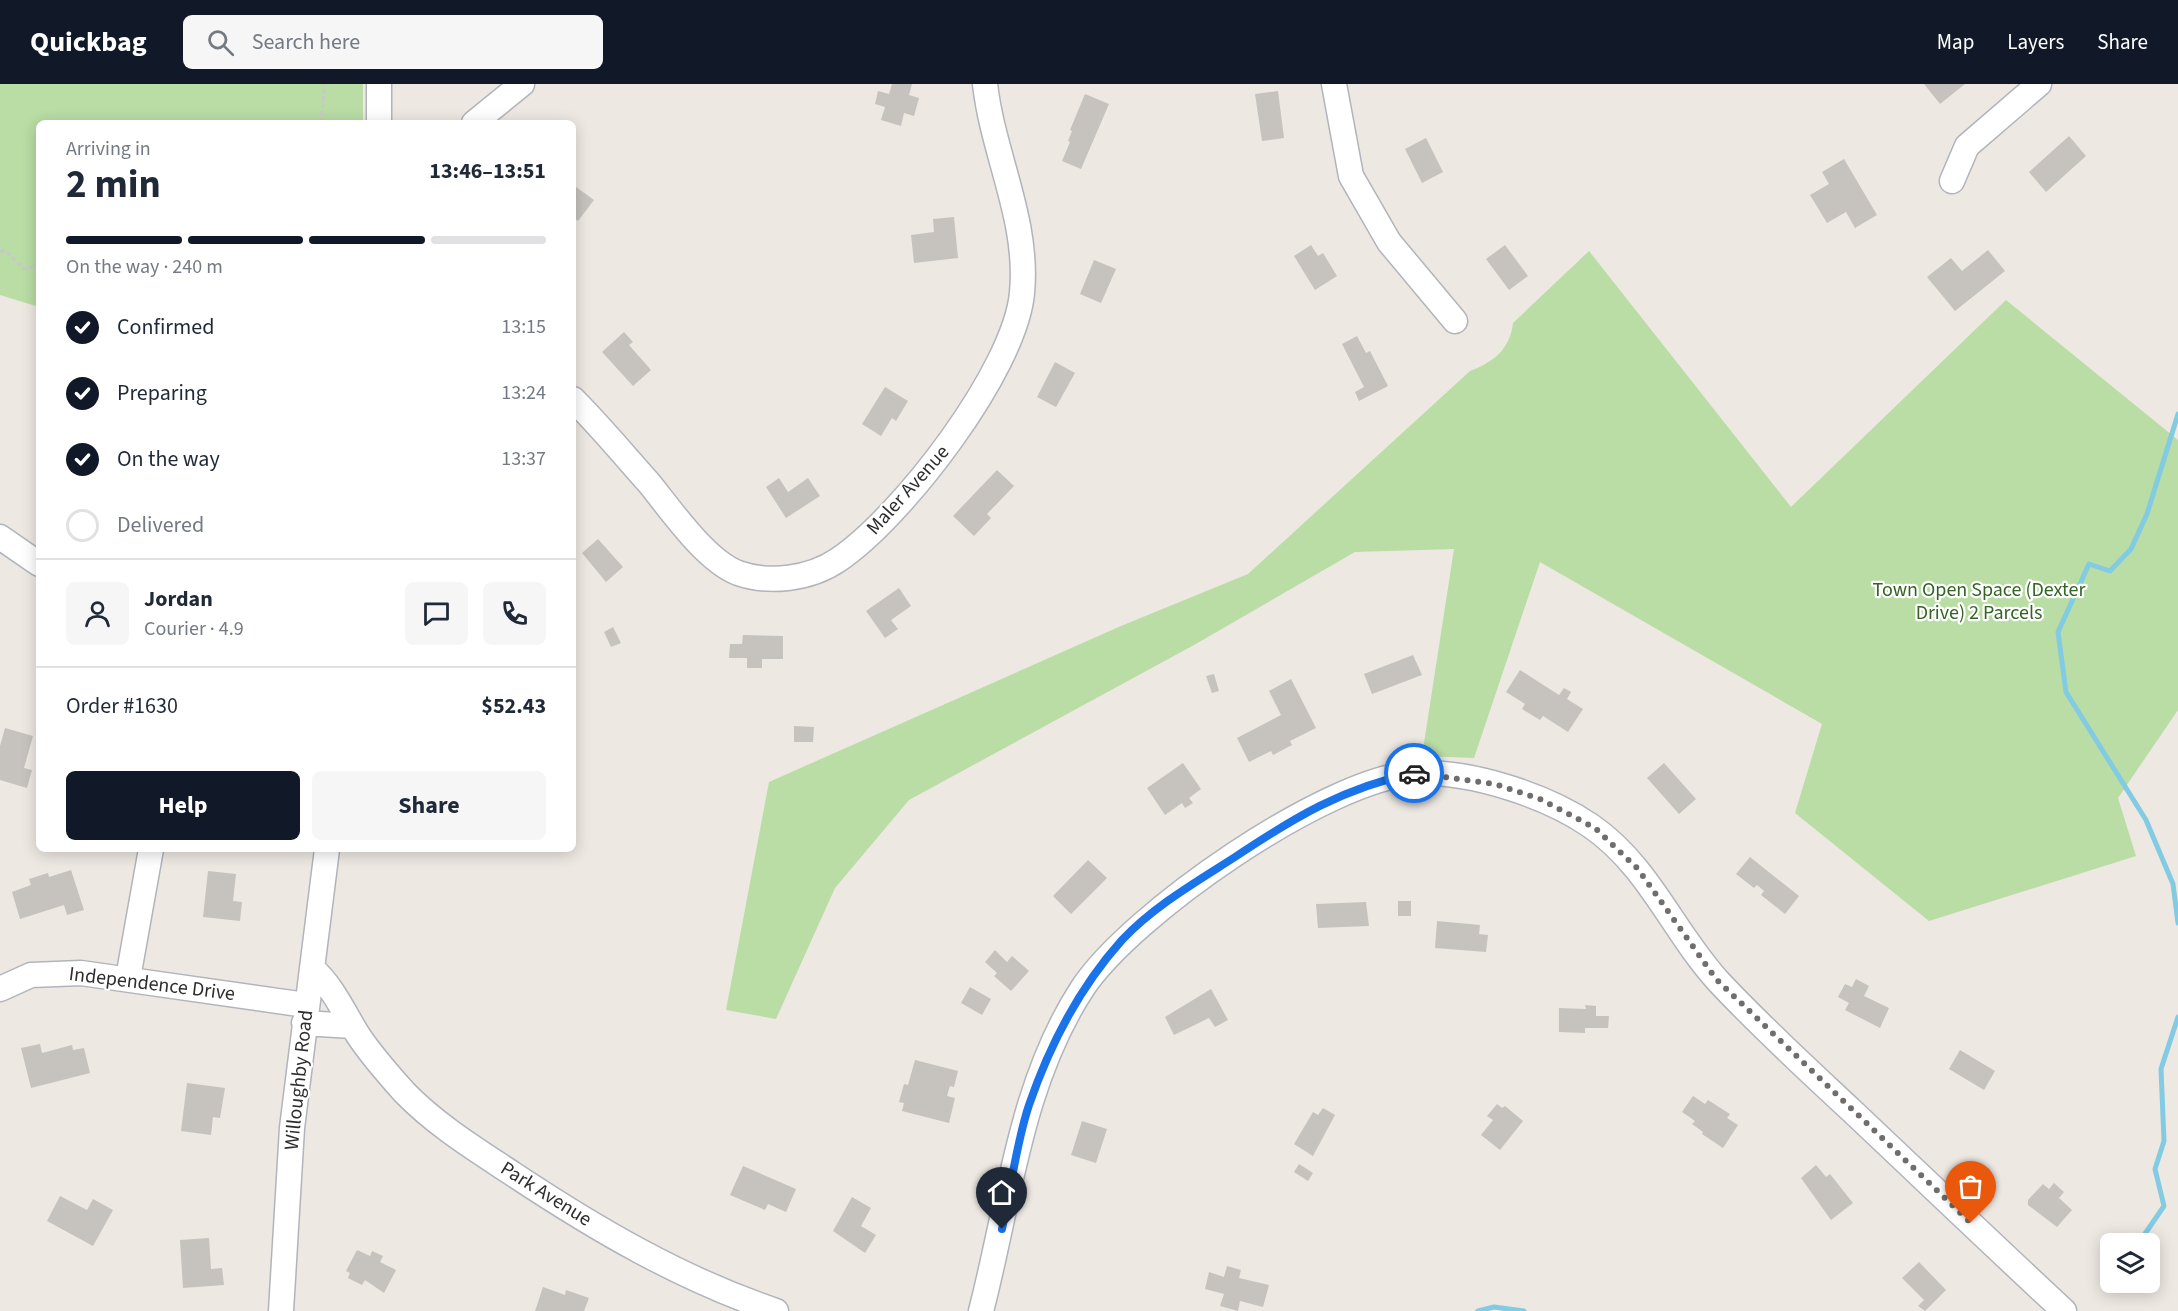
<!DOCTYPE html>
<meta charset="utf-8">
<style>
:root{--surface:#fff;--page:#f6f6f7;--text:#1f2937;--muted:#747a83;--line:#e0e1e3;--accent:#111827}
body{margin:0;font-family:"Source Sans 3",sans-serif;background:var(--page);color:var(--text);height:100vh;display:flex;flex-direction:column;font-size:22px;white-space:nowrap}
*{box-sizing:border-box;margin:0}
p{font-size:20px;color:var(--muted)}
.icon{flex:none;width:33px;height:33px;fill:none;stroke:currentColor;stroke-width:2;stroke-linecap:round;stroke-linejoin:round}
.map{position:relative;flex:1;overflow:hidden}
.sheet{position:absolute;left:36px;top:36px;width:540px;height:732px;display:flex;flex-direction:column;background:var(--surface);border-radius:9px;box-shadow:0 3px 15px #0003}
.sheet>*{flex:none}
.controls{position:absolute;left:2100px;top:1149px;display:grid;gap:12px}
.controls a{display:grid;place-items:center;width:60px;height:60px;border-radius:9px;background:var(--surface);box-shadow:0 3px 15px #0003;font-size:30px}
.pin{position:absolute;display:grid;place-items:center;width:51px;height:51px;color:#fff;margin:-62px -26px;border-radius:50% 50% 50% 0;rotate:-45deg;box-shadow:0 0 6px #0007}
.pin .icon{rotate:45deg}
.courier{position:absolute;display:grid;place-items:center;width:60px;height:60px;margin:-30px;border:4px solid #1a73e8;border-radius:50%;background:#fff;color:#222;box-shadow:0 2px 8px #0007}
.overview em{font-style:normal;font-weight:700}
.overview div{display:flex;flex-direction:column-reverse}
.overview{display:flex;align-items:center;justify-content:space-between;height:102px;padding:0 30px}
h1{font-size:39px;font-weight:700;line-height:45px}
.bar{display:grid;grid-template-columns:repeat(4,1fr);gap:9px 6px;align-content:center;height:72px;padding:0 30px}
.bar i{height:8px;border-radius:4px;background:var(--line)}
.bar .on{background:var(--accent)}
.bar p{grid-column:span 4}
.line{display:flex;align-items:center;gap:15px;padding:0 30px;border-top:2px solid var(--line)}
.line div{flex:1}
.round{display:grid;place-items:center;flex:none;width:63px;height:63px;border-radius:9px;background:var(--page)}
ol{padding:0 30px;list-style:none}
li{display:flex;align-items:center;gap:18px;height:66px}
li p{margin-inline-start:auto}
li .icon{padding:6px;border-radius:50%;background:var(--accent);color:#fff;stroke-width:4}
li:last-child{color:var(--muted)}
li i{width:33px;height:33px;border:3px solid var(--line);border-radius:50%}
.cta{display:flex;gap:12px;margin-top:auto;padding:12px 30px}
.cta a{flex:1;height:69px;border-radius:9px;background:var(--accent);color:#fff;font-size:24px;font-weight:700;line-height:69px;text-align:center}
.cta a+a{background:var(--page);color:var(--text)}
header{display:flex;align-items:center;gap:36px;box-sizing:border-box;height:84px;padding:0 30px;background:var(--accent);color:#fff}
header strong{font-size:28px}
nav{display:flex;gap:33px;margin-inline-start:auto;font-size:21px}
.search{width:420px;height:54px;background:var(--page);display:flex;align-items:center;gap:15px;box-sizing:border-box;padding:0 21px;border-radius:9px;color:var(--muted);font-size:22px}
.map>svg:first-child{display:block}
.green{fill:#b9dda5}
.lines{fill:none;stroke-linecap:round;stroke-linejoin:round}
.stream{stroke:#82cbe2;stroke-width:5}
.building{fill:#c6c2bd}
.minor-casing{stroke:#b2b4bc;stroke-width:27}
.path{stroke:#c8c8c8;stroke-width:3;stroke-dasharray:4.5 3;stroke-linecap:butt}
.minor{stroke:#fff;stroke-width:24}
.done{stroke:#706e6c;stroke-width:6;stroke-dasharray:0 10.8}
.route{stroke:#1a73e8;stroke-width:8}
.labels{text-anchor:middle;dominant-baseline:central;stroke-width:4.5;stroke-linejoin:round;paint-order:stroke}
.street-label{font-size:20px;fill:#2d2d2d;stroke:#fff}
.park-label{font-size:20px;fill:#336424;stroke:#fff}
</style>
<header>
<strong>Quickbag</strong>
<div class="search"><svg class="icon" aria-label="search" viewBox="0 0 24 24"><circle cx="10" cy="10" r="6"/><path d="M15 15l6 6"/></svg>Search here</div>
<nav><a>Map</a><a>Layers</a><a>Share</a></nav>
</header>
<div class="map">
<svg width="2178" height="1227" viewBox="0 0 2178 1227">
<rect width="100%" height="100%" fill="#ede8e2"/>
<path class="green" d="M 0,0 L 363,0 L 363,39 L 39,39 L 39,223 L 0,211 Z
M 1589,167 L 1791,423 L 2006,216 L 2178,356 L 2178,626 L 2118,714 L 2136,772 L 1929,837 L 1795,729 L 1822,640 L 1540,478 L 1474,674 L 1422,672 L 1454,465 L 1355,468 L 1194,561 L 909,716 L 835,804 L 776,935 L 726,926 L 769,698 L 1121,542 L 1248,490 L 1470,287 C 1494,278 1510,265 1513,239 Z"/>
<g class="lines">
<path class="stream" d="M 2178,330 L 2147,430 L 2131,465 L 2110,487 L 2089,480 L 2058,548 L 2066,608 L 2146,736 L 2173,800 L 2178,839
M 2138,1160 L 2164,1122 L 2155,1085 L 2164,1057 L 2161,985 L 2178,933
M 1478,1227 L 1494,1223 L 1524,1227"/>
</g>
<path class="building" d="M 892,0 L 912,0 L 909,11 L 919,14 L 914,32 L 904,29 L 901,42 L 881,36 L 885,23 L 875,20 L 878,7 L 889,10 Z
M 1924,0 L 1965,0 L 1940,20 Z
M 1278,7 L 1284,54 L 1262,57 L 1255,10 Z
M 1085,10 L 1109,20 L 1081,85 L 1062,77 L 1070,58 L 1068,57 L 1072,47 L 1070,46 Z
M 2069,52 L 2086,72 L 2046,108 L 2029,88 Z
M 1426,54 L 1443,88 L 1422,99 L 1405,65 Z
M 1844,75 L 1877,131 L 1855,144 L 1846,128 L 1827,139 L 1810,111 L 1829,100 L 1822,88 Z
M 576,103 L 594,116 L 578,137 L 573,133 L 573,107 Z
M 954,133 L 958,174 L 914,179 L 911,151 L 934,148 L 933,135 Z
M 1311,161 L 1318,172 L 1323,169 L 1337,192 L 1315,206 L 1294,172 Z
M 1505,161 L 1528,192 L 1509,206 L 1486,175 Z
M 1988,166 L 2005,187 L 1955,227 L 1927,193 L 1951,174 L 1962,187 Z
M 1094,176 L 1116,185 L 1101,219 L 1080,210 Z
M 624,248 L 633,258 L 629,261 L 651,286 L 633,302 L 602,268 Z
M 1357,252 L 1366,269 L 1370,267 L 1388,302 L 1359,317 L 1355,308 L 1364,303 L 1342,260 Z
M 1055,278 L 1075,289 L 1056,323 L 1037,313 Z
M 885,303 L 908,317 L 896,337 L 892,334 L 881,352 L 862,340 Z
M 997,386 L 1014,402 L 987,430 L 991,434 L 974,452 L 953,432 Z
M 779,394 L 788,408 L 808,394 L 820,412 L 786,434 L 766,403 Z
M 598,455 L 623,483 L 606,498 L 582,469 Z
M 899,504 L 911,522 L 891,536 L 898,545 L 885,554 L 866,527 Z
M 613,543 L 621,559 L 611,563 L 604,548 Z
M 743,551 L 783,552 L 783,575 L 762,575 L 762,584 L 747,584 L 747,574 L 729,574 L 730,560 L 742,560 Z
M 1413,571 L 1422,591 L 1372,610 L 1364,590 Z
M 1520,586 L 1559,611 L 1564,604 L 1571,608 L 1567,615 L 1583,625 L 1568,648 L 1543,632 L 1540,636 L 1522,625 L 1525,620 L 1506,608 Z
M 1214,590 L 1219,607 L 1212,609 L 1206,592 Z
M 1291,595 L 1316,644 L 1290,657 L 1292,661 L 1273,671 L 1271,667 L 1249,678 L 1237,654 L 1281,631 L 1269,607 Z
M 794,642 L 814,643 L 813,658 L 794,658 Z
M 5,644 L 33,652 L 24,684 L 32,686 L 27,704 L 0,696 L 0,662 Z
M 1183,679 L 1201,705 L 1189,714 L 1193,719 L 1185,724 L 1182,719 L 1165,731 L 1147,704 Z
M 1664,679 L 1696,715 L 1679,730 L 1647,694 Z
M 1750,773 L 1799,812 L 1785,830 L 1761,811 L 1764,807 L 1757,801 L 1754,804 L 1736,790 Z
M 1088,776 L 1107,794 L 1071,830 L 1053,812 Z
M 71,786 L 84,826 L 67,831 L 64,821 L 20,835 L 12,808 L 31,801 L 29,795 L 48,789 L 49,793 Z
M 208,787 L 236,790 L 233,817 L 242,818 L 240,837 L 203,833 Z
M 1398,817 L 1411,817 L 1411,832 L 1398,832 Z
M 1366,818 L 1369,842 L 1318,844 L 1316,820 Z
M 1437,837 L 1480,841 L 1479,850 L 1488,851 L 1486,868 L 1435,864 Z
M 995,866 L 1007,878 L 1012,872 L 1029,887 L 1011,907 L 994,892 L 997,889 L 985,878 Z
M 1856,895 L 1869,902 L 1864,912 L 1889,924 L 1880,944 L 1845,926 L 1849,919 L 1838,913 L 1845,900 L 1852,903 Z
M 970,903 L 991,915 L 982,931 L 961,919 Z
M 1211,905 L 1228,936 L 1215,943 L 1209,934 L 1174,951 L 1165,933 Z
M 1585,921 L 1596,922 L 1596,932 L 1609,932 L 1608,944 L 1585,944 L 1585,949 L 1559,948 L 1559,924 L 1586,925 Z
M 40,960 L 42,969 L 72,961 L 73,966 L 84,964 L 90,989 L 31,1004 L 21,964 Z
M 1960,966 L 1995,987 L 1984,1006 L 1949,985 Z
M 915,976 L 958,987 L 954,1003 L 950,1002 L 947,1012 L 955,1014 L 949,1039 L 902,1027 L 904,1019 L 899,1018 L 904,1000 L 908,1001 Z
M 187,999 L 225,1004 L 220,1034 L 213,1033 L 211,1051 L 181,1047 Z
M 1693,1012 L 1705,1020 L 1708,1016 L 1730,1030 L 1727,1034 L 1738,1041 L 1723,1064 L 1702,1050 L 1703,1048 L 1692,1040 L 1695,1037 L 1682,1028 Z
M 1497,1020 L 1502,1024 L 1505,1022 L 1523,1037 L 1500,1066 L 1481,1051 L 1493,1036 L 1487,1032 Z
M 1323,1024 L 1335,1031 L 1313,1072 L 1294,1060 L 1313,1028 L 1318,1031 Z
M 1082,1037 L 1107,1045 L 1096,1079 L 1071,1071 Z
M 1299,1080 L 1313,1089 L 1308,1097 L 1294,1088 Z
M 1816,1081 L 1826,1093 L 1830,1090 L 1853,1119 L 1831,1136 L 1801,1094 Z
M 743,1082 L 796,1105 L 786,1128 L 768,1120 L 765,1126 L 730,1111 Z
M 2054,1099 L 2064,1108 L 2059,1114 L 2072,1126 L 2057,1143 L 2028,1121 L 2028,1116 L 2043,1100 L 2049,1105 Z
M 60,1112 L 87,1126 L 93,1115 L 113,1126 L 93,1162 L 47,1137 Z
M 852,1113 L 871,1124 L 861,1142 L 876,1151 L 865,1169 L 833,1147 Z
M 209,1154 L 211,1185 L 222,1184 L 224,1201 L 183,1204 L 180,1156 Z
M 357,1166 L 370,1172 L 372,1167 L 383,1172 L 380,1178 L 396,1186 L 384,1209 L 365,1196 L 362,1201 L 348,1194 L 350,1189 L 346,1187 Z
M 1919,1178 L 1946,1206 L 1925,1227 L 1918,1222 L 1924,1216 L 1902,1194 Z
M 1227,1182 L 1241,1186 L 1239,1194 L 1269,1201 L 1263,1223 L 1240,1217 L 1238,1227 L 1220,1222 L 1224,1210 L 1205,1205 L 1209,1188 L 1224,1193 Z
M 543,1203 L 565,1211 L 566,1206 L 589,1214 L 584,1227 L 535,1227 Z"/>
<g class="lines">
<g class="minor-casing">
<path id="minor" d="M 1334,0 L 1351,92 L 1389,158 L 1455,237
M 379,39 L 379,0
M 474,39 L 522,0
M 1952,97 L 1967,62 L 2039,0
M 573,315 C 600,342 624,371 649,399 C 671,426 705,476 738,489 C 769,500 810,495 838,476 C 902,433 1015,286 1022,209 C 1029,136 993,71 985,0
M 0,453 L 39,480
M 312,884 C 333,903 343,927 358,951 C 371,971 388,990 404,1008 C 436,1041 475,1065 513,1090 C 596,1145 681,1195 776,1227
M 128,894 L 151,765
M 0,905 L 31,891 L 81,889 L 306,921
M 304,939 L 352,942
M 281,1227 L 292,1044 L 327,765
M 981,1227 C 1009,1120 1020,1000 1082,905 C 1130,831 1328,693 1416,689 C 1471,687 1546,711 1591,742 C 1649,782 1673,848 1719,898 C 1761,943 1807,985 1852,1027 C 1923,1094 1993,1161 2064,1227"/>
</g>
<path class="path" d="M 321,39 L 325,0
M 0,167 L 6,167 L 24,185 L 39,181"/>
<use href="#minor" class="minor"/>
</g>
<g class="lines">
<path class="done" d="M 1414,689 L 1495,700 L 1540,715 L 1595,744 L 1638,785 L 1716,895 L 1971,1139"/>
<path class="route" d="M 1002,1145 C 1011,1104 1016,1060 1029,1021 C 1050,960 1079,904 1122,856 C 1154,822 1196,798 1235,773 C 1295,733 1343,704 1414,689"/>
</g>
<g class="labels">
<g class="street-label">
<text transform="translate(908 406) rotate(-48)">Maler Avenue</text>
<text transform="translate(152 900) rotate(7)">Independence Drive</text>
<text transform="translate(299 996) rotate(-84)">Willoughby Road</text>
<text transform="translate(546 1110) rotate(32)">Park Avenue</text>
</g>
<g class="park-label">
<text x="1979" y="506">Town Open Space (Dexter<tspan x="1979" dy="23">Drive) 2 Parcels</tspan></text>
</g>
</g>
</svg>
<div class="controls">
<a><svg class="icon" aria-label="layers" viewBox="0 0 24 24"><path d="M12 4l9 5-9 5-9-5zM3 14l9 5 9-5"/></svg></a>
</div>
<div class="pin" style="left:1971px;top:1139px;background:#ea580c"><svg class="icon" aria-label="bag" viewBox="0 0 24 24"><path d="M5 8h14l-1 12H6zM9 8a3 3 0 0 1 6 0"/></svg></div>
<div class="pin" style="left:1002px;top:1145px;background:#1f2937"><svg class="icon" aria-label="home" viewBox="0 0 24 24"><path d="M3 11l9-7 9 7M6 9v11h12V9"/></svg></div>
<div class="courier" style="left:1414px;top:689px"><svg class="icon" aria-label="car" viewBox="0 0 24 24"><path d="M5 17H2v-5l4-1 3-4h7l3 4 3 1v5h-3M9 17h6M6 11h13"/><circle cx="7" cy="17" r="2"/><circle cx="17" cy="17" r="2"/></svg></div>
<section class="sheet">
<div class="overview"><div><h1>2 min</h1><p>Arriving in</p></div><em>13:46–13:51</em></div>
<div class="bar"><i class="on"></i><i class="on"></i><i class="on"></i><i></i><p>On the way · 240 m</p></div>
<ol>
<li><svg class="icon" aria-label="check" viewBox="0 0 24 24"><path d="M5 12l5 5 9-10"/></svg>Confirmed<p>13:15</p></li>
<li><svg class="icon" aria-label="check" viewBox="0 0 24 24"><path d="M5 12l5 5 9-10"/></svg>Preparing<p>13:24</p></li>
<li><svg class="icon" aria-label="check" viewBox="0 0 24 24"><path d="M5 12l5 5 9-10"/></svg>On the way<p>13:37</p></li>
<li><i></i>Delivered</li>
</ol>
<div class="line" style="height:108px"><a class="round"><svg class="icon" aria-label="person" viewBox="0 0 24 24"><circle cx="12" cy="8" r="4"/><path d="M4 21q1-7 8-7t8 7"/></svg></a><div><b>Jordan</b><p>Courier · 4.9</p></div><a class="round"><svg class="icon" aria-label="chat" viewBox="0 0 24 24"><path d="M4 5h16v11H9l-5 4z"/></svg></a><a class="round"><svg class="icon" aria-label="phone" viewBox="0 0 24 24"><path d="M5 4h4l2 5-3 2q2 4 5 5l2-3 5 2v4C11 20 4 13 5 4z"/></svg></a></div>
<div class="line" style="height:78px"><div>Order #1630</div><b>$52.43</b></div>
<div class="cta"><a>Help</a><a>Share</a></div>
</section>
</div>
